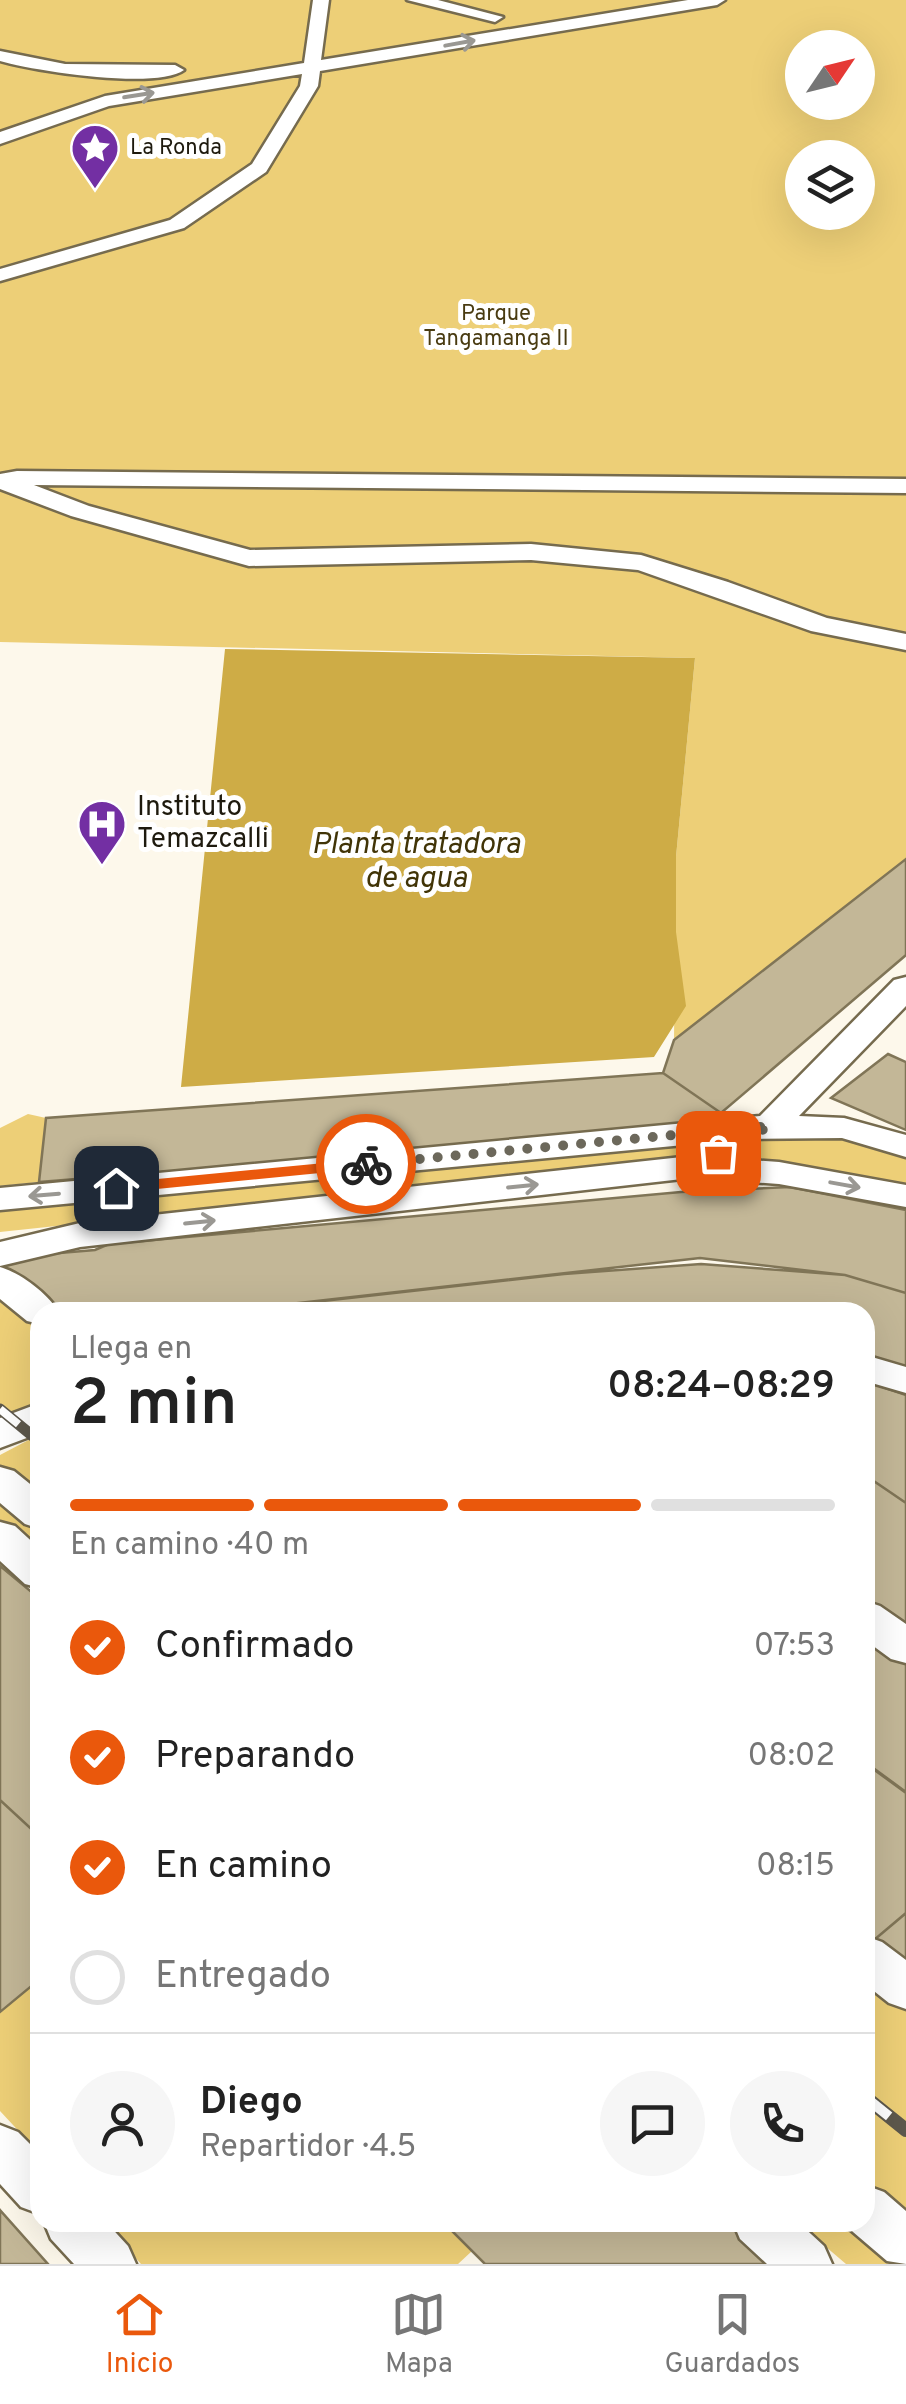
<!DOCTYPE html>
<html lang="es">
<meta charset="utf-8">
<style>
:root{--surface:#fff;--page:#f6f6f6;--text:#222;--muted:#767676;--line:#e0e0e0;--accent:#ea580c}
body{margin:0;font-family:Overpass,sans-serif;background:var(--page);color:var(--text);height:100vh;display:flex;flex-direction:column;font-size:38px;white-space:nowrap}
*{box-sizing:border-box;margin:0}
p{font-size:32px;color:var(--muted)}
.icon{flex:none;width:55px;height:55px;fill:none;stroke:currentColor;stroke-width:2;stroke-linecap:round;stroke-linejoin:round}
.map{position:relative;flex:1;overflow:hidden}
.drawer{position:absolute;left:30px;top:1302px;width:845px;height:930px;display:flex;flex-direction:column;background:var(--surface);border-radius:30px;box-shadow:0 10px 40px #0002}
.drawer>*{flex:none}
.needle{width:65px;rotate:55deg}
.controls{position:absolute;left:785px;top:30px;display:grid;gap:20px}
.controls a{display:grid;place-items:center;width:90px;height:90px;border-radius:50%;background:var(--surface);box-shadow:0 10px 40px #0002;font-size:50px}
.pin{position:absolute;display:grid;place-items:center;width:85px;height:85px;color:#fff;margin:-42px;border-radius:20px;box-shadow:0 5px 15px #0006}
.courier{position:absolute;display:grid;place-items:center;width:100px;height:100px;margin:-50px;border:8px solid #ea580c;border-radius:50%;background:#fff;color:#222;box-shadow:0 2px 12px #0007}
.summary em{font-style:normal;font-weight:600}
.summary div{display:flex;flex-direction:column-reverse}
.summary{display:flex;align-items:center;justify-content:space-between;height:170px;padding:0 40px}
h1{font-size:65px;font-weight:600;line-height:75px}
.bar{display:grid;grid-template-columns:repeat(4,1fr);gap:15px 10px;align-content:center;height:120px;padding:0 40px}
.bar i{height:12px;border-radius:8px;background:var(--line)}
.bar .on{background:var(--accent)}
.bar p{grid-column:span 4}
.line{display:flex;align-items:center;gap:25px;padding:0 40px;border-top:2px solid var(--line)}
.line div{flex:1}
.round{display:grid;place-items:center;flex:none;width:105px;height:105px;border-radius:52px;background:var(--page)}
ol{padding:0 40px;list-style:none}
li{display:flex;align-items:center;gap:30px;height:110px}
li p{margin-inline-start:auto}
li .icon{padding:10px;border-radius:50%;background:var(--accent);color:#fff;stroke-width:4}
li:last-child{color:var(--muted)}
li i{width:55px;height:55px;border:5px solid var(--line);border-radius:50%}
.menu{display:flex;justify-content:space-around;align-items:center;height:140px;border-top:2px solid var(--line);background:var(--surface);font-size:28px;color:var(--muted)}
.menu a{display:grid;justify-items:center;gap:5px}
.menu .on{color:var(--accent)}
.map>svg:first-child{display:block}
.green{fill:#edcf77;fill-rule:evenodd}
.water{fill:#ceac46}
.building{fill:#c3b797;stroke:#807557;stroke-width:2.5}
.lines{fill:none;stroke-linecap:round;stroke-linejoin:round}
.street-casing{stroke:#766b4e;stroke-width:5}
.street{fill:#fff;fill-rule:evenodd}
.rail-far1-casing{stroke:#5d584c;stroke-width:11}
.rail-casing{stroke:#5d584c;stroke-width:14}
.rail-far1{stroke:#fff;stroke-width:8;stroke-dasharray:24;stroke-linecap:butt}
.rail{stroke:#fff;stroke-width:10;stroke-dasharray:31;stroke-linecap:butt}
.oneway{stroke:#9a9893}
.route{fill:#ea580c}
.done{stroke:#6c685b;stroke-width:10;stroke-dasharray:0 18}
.labels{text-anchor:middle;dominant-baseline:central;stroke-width:10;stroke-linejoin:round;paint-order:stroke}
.far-poi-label{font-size:22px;fill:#1e1a0e;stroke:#fff;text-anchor:start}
.far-park-label{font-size:22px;fill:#493b11;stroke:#fff}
.poi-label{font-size:28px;fill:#1e1a0e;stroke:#fff;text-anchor:start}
.water-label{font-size:30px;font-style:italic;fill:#413407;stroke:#fff}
</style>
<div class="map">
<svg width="906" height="2264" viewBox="0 0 906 2264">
<rect width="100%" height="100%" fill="#fdf8eb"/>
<path class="green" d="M 0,0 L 906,0 L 906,859 L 674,1040 L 676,857 L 695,658 L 0,642 ZM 802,48 L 858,48 L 858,102 L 802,102 ZM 802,158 L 858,158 L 858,212 L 802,212 Z
M 28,1114 L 46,1118 L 39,1182 L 0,1186 L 0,1128 Z
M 738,1129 L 846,1136 L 906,1158 L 906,1196 L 716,1156 L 0,1232 L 0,1204 Z
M 0,1298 L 40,1331 L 40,1409 L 0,1428 Z
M 40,1434 L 40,1565 L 0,1531 L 0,1455 Z
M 865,1977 L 906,2009 L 906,2264 L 846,2264 L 798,2223 L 865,2222 Z
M 40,1979 L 40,2154 L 0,2111 L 0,2012 Z
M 104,2223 L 443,2223 L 472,2251 L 458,2264 L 141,2264 Z"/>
<path class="water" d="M 225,649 L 695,658 L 676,857 L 676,932 L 686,1006 L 654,1057 L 181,1087 Z"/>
<path class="building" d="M 906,859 L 906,955 L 721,1113 L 663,1073 L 674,1040 Z
M 888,1054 L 906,1062 L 906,1130 L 831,1098 Z
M 663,1073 L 721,1113 L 657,1132 L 39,1182 L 46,1118 Z
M 790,1187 L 906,1210 L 906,1293 L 845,1275 L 700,1258 L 218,1312 L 60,1312 L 0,1268 L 0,1258 L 95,1250 L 109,1244 L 681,1192 Z
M 701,1264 L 845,1275 L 906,1293 L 906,1369 L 865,1356 L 865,1312 L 224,1312 L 564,1274 Z
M 865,1381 L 906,1395 L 906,1503 L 865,1475 Z
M 865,1475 L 906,1503 L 906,1631 L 865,1601 Z
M 0,1566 L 40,1599 L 40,1837 L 0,1800 Z
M 865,1633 L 906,1663 L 906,1793 L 865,1763 Z
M 865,1762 L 906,1792 L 906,1913 L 874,1940 L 865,1933 Z
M 0,1800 L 40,1837 L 40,1979 L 0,2012 Z
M 906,1913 L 906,1965 L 874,1940 Z
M 0,2210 L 48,2264 L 0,2264 Z
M 443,2222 L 731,2222 L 777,2264 L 485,2264 Z"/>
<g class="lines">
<g class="street-casing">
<path id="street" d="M 313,0 L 329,0 L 321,60 L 688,0 L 725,0 L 717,5 L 320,71 L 318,86 L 266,172 L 184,228 L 0,281 L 0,269 L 170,220 L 252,164 L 300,86 L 302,74 L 109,106 L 0,144 L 0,132 L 105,96 L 304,63 Z
M 407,0 L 438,0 L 503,17 L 495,22 Z
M 0,51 L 65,64 L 175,65 L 184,70 C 157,90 34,71 0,61 Z
M 17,471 L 906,479 L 906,493 L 34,485 L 89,506 L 250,550 L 531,544 L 641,555 L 728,582 L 827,618 L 906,634 L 906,650 L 811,631 L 638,570 L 531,560 L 249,566 L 71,516 L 0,489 L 0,474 Z
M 906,977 L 906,1006 L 799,1116 L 844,1118 L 906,1135 L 906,1157 L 842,1138 L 747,1139 L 0,1210 L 0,1188 L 760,1116 L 894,980 Z
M 691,1156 L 779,1162 L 906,1185 L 906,1207 L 779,1184 L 691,1178 L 80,1247 L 0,1266 L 0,1242 L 80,1223 Z
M 0,1267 C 21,1273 48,1294 59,1312 L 40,1312 L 40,1324 L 27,1321 L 0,1299 Z
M 865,1355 L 906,1367 L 906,1393 L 865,1381 Z
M 40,1403 L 40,1433 L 0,1448 L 0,1418 Z
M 0,1467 L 14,1471 L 40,1492 L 40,1529 L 25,1524 L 0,1503 Z
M 0,1522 L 15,1526 L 40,1549 L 40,1588 L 25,1584 L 0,1561 Z
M 865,1601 L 880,1606 L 906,1624 L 906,1663 L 891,1659 L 865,1640 Z
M 865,1936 L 882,1942 L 906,1960 L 906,2009 L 889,2003 L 865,1984 Z
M 0,2125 L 18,2132 L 40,2154 L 40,2214 L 21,2207 L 0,2184 Z
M 865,2185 L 884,2192 L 906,2211 L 906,2264 L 887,2261 L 846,2226 L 845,2222 L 865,2222 Z
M 44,2222 L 106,2222 L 128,2246 L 136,2264 L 74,2264 L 51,2239 Z
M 733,2222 L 798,2222 L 824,2246 L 832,2264 L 767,2264 L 740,2239 Z"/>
</g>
<use href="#street" class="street"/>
<g class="rail-far1-casing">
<path id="rail-far1" d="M 0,1409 L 40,1442"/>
</g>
<g class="rail-casing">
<path id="rail" d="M 865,2097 L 906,2130"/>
</g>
<use href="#rail-far1" class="rail-far1"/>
<use href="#rail" class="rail"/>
</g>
<defs><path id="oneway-shaft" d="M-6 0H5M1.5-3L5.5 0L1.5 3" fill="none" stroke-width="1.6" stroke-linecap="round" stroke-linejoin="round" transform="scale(2.5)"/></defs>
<g class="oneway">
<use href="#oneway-shaft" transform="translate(460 43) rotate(-10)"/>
<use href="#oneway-shaft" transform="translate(139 95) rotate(-9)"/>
<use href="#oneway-shaft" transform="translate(845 1185) rotate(10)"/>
<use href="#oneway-shaft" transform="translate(523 1186) rotate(-6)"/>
<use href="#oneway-shaft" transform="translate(44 1195) rotate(175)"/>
<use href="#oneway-shaft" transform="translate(200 1222) rotate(-6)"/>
</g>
<path class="route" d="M 366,1159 L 374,1164 L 371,1168 L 116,1193 L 108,1188 L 116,1183 Z"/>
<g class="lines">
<path class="done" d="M 366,1164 L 770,1126 L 718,1153"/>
</g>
<defs>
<g id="sight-pin" transform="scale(2.5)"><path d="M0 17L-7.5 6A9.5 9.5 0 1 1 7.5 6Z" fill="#732fa3" stroke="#fff"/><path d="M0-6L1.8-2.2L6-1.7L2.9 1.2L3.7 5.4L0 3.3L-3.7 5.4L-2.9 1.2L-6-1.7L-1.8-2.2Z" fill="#fff"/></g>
<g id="hospital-pin" transform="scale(2.5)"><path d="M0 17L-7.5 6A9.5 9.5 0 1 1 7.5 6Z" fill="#732fa3" stroke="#fff"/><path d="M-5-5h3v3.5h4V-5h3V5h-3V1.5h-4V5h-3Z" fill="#fff"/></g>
</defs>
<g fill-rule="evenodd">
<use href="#sight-pin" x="95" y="148"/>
<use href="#hospital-pin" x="102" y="824"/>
</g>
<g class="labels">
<g class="far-poi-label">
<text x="130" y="148">La Ronda</text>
</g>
<g class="far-park-label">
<text x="496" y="314">Parque<tspan x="496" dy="25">Tangamanga II</tspan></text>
</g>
<g class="poi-label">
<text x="137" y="808">Instituto<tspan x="137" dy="32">Temazcalli</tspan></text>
</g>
<g class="water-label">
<text x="416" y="845">Planta tratadora<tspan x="416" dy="34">de agua</tspan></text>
</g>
</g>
</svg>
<div class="controls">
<a><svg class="needle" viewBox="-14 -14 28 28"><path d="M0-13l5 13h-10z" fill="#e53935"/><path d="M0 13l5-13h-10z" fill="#767676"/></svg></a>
<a><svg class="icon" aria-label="layers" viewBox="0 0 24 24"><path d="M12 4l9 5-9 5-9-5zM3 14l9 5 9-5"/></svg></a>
</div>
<div class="pin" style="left:718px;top:1153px;background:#ea580c"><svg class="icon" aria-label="bag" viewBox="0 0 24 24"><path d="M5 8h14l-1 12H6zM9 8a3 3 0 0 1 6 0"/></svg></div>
<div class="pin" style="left:116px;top:1188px;background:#1f2937"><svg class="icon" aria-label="home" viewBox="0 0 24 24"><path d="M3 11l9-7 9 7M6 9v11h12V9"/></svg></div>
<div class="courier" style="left:366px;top:1164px"><svg class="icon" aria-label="bike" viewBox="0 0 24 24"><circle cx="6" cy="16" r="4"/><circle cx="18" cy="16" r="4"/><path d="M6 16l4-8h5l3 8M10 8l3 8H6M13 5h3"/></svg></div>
<section class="drawer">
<div class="summary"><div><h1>2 min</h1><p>Llega en</p></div><em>08:24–08:29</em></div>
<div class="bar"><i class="on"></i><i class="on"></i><i class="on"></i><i></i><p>En camino · 40 m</p></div>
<ol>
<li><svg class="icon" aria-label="check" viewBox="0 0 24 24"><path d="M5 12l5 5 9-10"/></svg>Confirmado<p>07:53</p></li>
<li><svg class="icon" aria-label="check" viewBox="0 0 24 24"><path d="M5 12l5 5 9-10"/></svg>Preparando<p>08:02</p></li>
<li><svg class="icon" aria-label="check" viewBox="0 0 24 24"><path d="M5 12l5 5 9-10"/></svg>En camino<p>08:15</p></li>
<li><i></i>Entregado</li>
</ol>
<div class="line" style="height:180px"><a class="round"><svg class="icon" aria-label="person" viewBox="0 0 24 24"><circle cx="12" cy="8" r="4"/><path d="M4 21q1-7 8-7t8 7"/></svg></a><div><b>Diego</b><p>Repartidor · 4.5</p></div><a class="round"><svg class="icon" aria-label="chat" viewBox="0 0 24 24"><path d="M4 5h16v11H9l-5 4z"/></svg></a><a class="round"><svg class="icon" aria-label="phone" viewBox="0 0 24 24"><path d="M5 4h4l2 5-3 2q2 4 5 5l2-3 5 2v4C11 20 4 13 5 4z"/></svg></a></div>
</section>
</div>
<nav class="menu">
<a class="on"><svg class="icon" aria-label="home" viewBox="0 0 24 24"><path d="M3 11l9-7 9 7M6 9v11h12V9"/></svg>Inicio</a>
<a><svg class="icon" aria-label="map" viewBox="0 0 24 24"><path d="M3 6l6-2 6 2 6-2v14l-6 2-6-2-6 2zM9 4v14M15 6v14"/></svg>Mapa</a>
<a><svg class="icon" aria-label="saved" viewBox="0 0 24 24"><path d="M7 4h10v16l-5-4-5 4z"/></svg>Guardados</a>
</nav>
